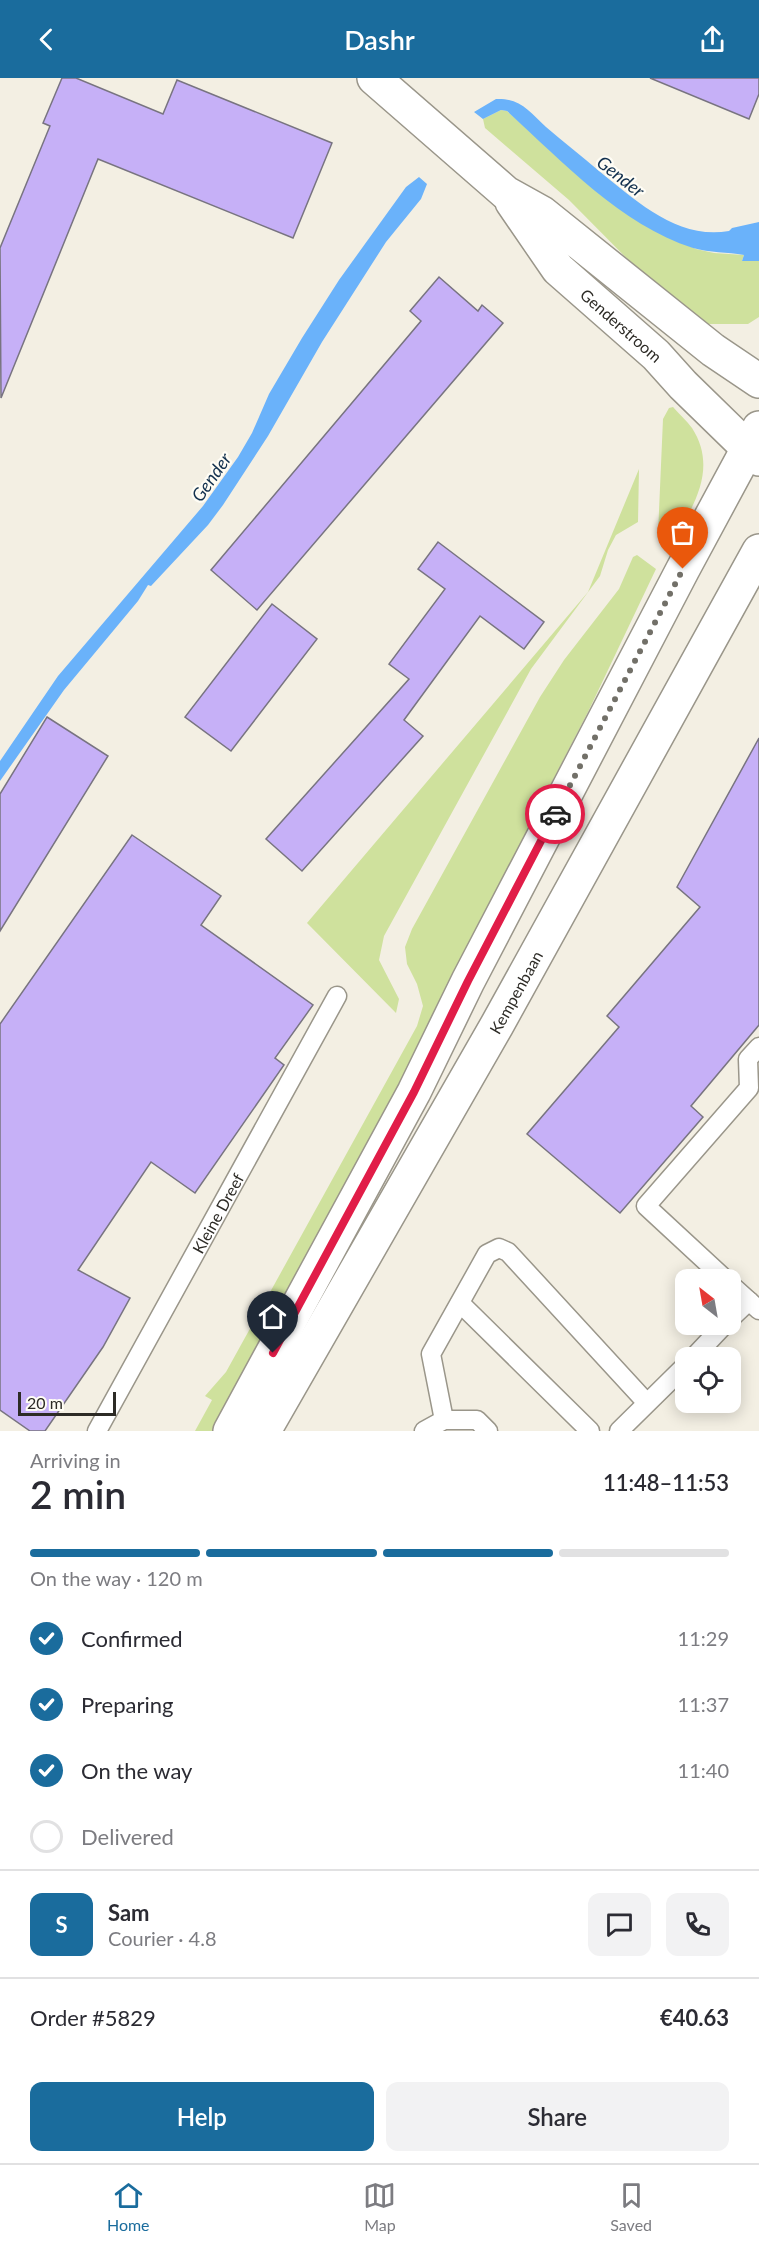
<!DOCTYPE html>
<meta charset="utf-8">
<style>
:root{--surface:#fff;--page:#f2f2f3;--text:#2b2b33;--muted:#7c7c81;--line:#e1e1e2;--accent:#1a6c9d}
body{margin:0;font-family:Lato,sans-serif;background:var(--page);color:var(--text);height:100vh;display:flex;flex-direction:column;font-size:22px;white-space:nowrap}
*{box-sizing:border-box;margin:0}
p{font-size:20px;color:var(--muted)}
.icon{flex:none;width:33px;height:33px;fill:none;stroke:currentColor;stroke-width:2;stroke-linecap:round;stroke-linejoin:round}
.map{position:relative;height:1353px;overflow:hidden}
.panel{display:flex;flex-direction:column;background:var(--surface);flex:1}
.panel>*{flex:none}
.needle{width:39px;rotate:329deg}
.buttons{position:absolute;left:675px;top:1191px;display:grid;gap:12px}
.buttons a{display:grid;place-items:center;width:66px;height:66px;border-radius:12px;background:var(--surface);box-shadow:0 3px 15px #0003;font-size:30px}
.scale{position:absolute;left:18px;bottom:15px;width:98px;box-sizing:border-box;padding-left:6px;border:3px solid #2d2b26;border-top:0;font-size:16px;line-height:21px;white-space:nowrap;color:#2d2b26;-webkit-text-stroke:4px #fffdf5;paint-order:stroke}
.pin{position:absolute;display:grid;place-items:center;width:51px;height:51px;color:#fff;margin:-62px -26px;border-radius:50% 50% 50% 0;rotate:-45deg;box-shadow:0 0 6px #0007}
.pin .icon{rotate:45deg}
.courier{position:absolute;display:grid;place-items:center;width:60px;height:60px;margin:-30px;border:4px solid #e11d48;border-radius:50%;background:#fff;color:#222;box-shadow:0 2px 8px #0007}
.headline em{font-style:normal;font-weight:600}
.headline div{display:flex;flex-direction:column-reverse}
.headline{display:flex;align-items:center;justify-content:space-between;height:102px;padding:0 30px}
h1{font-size:39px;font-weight:600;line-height:45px}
.bar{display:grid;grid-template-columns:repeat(4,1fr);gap:9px 6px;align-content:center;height:72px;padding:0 30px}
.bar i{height:8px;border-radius:4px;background:var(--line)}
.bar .on{background:var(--accent)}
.bar p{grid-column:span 4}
.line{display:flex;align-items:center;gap:15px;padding:0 30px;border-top:2px solid var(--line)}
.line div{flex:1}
.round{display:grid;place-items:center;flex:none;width:63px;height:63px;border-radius:12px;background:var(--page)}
ol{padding:0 30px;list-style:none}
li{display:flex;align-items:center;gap:18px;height:66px}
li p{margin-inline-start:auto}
li .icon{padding:6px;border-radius:50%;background:var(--accent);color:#fff;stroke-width:4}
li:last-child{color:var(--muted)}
li i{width:33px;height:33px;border:3px solid var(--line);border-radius:50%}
.cta{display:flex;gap:12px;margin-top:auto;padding:12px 30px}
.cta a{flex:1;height:69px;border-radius:12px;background:var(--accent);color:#fff;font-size:24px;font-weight:600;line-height:69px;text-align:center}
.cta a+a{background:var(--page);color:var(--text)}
header{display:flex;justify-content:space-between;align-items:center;height:78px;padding:0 30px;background:var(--accent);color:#fff;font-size:27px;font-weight:600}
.tabs{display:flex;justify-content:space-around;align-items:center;height:84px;border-top:2px solid var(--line);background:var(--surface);font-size:16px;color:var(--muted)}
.tabs a{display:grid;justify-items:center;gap:3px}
.tabs .on{color:var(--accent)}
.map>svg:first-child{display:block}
.green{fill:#cfe19d}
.water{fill:#6ab2fa}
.building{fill:#c6b0f7;stroke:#787480;stroke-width:1.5}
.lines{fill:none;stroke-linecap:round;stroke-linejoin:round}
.lane-casing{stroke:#9a968a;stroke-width:21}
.secondary-casing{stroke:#9a968a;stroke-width:36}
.lane{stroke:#fff;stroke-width:18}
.secondary{stroke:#fff;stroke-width:33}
.done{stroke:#727068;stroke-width:6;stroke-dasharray:0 10.8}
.route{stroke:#e11d48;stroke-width:8}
.labels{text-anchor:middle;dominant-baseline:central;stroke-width:4.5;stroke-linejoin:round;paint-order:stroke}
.street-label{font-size:16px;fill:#2d2b26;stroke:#fffdf5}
.water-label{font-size:18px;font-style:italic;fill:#13314e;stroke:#fffdf5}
</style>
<header><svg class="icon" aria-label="back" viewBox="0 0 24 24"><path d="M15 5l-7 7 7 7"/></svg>Dashr<svg class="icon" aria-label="share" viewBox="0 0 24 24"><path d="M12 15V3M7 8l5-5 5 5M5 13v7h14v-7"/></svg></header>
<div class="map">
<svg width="759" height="1353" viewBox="0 0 759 1353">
<rect width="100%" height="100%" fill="#f3efe3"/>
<path class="green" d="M 501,32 L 507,33 L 551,72 L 654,152 L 696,171 L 714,175 L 744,177 L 742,183 L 759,182 L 759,239 L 748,246 L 705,246 L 670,224 L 569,122 L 485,50 L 483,41 Z
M 673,329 C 679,336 687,343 692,350 C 720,393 690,434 668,471 L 662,467 L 658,456 L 663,341 L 669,330 Z
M 639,391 L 638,444 L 616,457 L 608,472 L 600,498 L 531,591 L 384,858 L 379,882 L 399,921 L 396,935 L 307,845 L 588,514 Z
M 637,477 L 656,491 L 588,634 L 473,857 L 372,1061 L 213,1353 L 195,1353 L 212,1322 L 205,1318 L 226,1294 L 417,948 L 423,928 L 417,906 L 407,886 L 405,869 L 412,851 L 540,619 L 564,582 L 619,511 L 633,479 Z"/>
<path class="water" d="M 496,21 C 520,20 529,33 546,49 C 563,64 582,78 599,93 C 637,123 677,162 729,153 L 732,150 L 759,144 L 759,183 L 742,183 L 744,177 C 727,174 710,175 693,170 C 620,146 563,84 507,33 L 501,32 L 483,41 L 474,34 Z
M 419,99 L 427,106 L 421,121 L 386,164 L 322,264 L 268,358 L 223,427 L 208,447 L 151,508 L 148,507 L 138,523 L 64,612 L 0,703 L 0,683 L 58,598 L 203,428 L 238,379 L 252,355 L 269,316 L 302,260 L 339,202 L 406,109 Z"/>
<path class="building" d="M 62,0 L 76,0 L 163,36 L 177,2 L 332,65 L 293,160 L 98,81 L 1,320 L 0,170 L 50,48 L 43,45 Z
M 650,0 L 759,0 L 759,16 L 749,41 Z
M 439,199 L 478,233 L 482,227 L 503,245 L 257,532 L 211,492 L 421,243 L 410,233 Z
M 438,464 L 544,544 L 524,571 L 480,538 L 404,642 L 423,658 L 302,793 L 266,761 L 409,601 L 389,586 L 445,511 L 418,491 Z
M 272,526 L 317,561 L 231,673 L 185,639 Z
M 47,639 L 108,678 L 0,853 L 0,716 Z
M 759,660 L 759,947 L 691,1028 L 703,1039 L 620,1135 L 527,1056 L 619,949 L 607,938 L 700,829 L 677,809 Z
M 132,757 L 221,818 L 201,847 L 313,927 L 275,980 L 284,987 L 195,1115 L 151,1084 L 78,1192 L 130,1220 L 103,1269 L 45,1353 L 30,1353 L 0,1332 L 0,946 Z"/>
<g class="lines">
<g class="lane-casing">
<g id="lane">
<path d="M 726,1202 L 646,1128 L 749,1010 L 748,981 L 759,969"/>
<path d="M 730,1206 L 759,1232"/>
<path d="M 460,1225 L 590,1353"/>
<path d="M 730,1241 L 749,1223"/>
<path d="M 693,1280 L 725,1246"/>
<path d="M 444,1342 L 431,1276 L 487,1176 L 499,1170 L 508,1174 L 646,1324"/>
<path id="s1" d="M 97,1353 L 337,918"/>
<path d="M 424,1353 L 444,1342 L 477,1342 L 488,1353"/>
<path d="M 619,1353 L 686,1287"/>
</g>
</g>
<g class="secondary-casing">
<g id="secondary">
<path d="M 374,0 L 506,115 L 542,135 L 713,272 L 759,303"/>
<path id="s2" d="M 512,124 L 558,191 L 656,277 L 683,307 L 759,381"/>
<path d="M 230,1353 L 414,1014 L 468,903 L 683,491 L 759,350"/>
<path id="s3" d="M 264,1353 L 497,947 L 759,473"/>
</g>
</g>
<use href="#lane" class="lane"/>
<use href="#secondary" class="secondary"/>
</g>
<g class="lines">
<path class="done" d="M 555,736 L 683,491"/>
<path class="route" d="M 273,1275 L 414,1014 L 468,903 L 555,736"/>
</g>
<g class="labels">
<g class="street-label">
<text stroke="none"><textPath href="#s2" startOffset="166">Genderstroom</textPath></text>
<text stroke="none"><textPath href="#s3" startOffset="506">Kempenbaan</textPath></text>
<text stroke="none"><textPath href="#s1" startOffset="249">Kleine Dreef</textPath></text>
</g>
<g class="water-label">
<text transform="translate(621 98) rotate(38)">Gender</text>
<text transform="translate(211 399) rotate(-55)">Gender</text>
</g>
</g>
</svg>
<div class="buttons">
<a><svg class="needle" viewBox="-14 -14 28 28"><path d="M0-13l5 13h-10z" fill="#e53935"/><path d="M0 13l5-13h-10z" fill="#7c7c81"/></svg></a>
<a><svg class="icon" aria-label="locate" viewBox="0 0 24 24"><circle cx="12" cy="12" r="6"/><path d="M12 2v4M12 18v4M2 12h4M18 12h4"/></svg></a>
</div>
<div class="scale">20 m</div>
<div class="pin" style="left:683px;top:491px;background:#ea580c"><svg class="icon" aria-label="bag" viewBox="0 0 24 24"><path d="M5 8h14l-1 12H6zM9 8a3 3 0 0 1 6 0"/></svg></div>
<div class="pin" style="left:273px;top:1275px;background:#1f2937"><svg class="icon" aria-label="home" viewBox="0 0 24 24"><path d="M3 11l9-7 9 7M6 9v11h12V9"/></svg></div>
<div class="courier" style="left:555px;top:736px"><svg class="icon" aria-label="car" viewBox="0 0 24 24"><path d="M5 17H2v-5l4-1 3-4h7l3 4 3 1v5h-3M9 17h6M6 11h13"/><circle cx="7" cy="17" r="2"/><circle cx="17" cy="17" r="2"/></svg></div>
</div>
<section class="panel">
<div class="headline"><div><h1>2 min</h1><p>Arriving in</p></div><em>11:48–11:53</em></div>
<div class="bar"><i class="on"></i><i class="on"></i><i class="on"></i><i></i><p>On the way · 120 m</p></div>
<ol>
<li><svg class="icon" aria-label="check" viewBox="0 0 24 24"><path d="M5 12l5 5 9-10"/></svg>Confirmed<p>11:29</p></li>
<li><svg class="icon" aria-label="check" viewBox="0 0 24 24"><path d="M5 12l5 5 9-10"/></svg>Preparing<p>11:37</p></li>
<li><svg class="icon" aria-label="check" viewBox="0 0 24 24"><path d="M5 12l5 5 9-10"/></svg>On the way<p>11:40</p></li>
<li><i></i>Delivered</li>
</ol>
<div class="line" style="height:108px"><b class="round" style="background:var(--accent);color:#fff">S</b><div><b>Sam</b><p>Courier · 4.8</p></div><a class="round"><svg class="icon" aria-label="chat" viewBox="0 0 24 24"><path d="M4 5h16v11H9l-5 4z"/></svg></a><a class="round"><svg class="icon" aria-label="phone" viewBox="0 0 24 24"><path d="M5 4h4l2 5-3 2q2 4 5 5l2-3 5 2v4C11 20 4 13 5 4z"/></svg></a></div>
<div class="line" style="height:78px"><div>Order #5829</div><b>€40.63</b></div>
<div class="cta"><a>Help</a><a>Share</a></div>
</section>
<nav class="tabs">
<a class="on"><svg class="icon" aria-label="home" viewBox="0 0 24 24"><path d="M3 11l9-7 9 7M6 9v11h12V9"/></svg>Home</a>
<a><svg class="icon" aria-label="map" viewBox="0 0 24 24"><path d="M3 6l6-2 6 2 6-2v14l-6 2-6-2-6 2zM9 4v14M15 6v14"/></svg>Map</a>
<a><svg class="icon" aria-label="saved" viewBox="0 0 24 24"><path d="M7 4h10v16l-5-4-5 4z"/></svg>Saved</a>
</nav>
